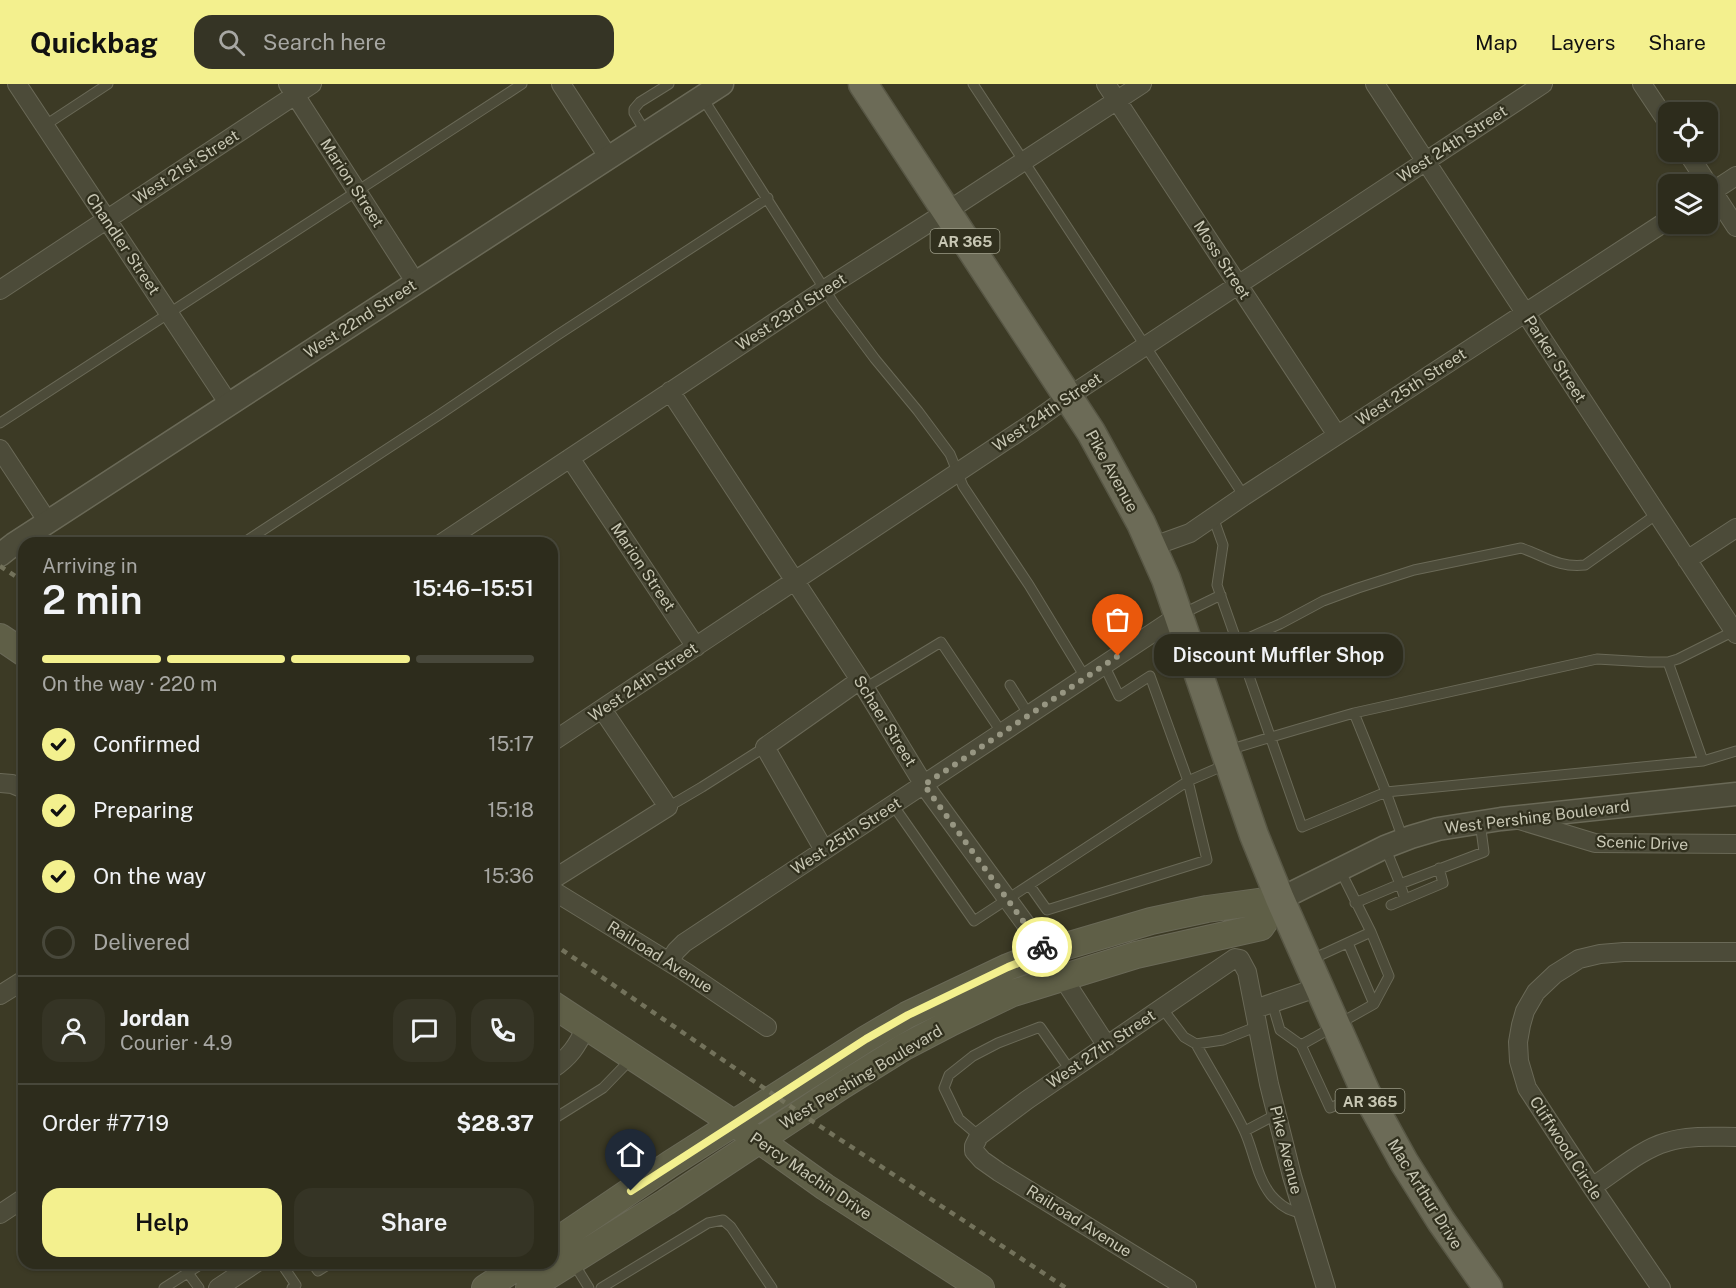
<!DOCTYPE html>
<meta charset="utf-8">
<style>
:root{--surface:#2d2c1c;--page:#353425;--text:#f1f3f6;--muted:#a7a7a3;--line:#48483b;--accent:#f3f08e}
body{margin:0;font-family:"Public Sans",sans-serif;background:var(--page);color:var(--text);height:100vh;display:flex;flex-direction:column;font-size:22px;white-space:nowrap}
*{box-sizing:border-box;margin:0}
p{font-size:20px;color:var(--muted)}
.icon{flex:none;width:33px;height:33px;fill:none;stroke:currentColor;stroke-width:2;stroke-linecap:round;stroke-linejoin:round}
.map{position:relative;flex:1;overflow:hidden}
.details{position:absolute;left:18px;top:453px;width:540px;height:732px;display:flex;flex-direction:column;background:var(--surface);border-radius:18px;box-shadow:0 2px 4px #0004,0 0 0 2px var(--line)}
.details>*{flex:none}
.controls{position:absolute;left:1658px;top:18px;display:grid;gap:12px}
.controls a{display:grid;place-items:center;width:60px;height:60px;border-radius:12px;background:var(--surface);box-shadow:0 2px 4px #0004,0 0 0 2px var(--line);font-size:30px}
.pin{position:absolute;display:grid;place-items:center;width:51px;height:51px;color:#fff;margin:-62px -26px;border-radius:50% 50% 50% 0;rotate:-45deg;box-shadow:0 0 6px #0007}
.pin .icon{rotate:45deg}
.courier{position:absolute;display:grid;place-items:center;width:60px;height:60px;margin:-30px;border:4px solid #f3f08e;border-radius:50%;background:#fff;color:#222;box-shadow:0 2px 8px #0007}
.bubble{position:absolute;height:42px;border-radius:18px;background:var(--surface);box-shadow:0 2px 4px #0004,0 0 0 2px var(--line);font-size:20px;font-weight:600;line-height:42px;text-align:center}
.overview em{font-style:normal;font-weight:600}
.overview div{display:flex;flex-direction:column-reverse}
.overview{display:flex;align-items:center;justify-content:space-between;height:102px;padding:0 24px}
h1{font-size:39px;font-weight:600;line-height:45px}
.bar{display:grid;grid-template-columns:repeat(4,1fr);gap:9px 6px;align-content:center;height:72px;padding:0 24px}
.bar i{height:8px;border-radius:4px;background:var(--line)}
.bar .on{background:var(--accent)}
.bar p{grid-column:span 4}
.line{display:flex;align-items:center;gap:15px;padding:0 24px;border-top:2px solid var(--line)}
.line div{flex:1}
.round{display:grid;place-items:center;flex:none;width:63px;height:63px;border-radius:18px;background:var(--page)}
ol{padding:0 24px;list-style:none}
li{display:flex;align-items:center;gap:18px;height:66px}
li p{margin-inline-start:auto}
li .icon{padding:6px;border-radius:50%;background:var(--accent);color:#111;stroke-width:4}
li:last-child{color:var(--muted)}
li i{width:33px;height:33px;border:3px solid var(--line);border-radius:50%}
.action{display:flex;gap:12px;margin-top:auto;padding:12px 24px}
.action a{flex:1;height:69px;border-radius:18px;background:var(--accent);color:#111;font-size:24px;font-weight:600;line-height:69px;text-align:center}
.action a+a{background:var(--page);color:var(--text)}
header{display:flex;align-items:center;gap:36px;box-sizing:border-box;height:84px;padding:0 30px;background:var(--accent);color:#111}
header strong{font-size:28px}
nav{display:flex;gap:33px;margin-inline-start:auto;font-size:21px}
.search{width:420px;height:54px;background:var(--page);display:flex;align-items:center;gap:15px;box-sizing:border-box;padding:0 21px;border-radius:18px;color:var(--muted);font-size:22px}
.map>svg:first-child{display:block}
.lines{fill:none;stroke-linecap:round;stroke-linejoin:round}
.service-casing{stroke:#6a6957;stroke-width:11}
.minor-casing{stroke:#6a6957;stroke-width:20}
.tertiary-casing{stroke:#6a6957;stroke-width:25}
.secondary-casing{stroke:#6a6957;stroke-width:28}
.primary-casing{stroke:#585745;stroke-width:31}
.service{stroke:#4c4b39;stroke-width:9}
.minor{stroke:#4c4b39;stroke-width:18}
.tertiary{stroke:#4c4b39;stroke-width:22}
.secondary{stroke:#5f5f47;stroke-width:26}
.primary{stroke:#6c6b57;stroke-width:28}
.rail{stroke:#73725b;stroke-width:4.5;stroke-dasharray:6 6;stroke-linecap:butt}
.done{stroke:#979682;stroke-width:6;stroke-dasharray:0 10.8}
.route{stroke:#f3f08e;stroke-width:8}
.labels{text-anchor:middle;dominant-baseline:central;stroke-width:4.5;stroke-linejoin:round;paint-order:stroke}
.shield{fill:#31301e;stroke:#9b9a87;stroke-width:1.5}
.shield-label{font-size:15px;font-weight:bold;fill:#c8c7b4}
.street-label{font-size:16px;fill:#c8c7b4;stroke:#31301e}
</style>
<header>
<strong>Quickbag</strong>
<div class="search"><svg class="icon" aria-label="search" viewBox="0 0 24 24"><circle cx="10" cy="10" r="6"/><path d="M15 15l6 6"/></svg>Search here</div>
<nav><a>Map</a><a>Layers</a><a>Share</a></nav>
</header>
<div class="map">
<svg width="1736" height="1204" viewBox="0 0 1736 1204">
<rect width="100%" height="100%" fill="#3c3a25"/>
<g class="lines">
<g class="service-casing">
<path id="service" d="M 973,0 L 1244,412
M 702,13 L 834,220 L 875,275 L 918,327 L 950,370 L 963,402 L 1029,501 L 1085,593
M 44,42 L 108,0
M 646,49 L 634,29 L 634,25 L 640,18 L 669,0
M 0,339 L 522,0
M 1213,433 L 1223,461 L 1217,501 L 1302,743 L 1386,708 L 1354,629 C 1312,641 1270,653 1229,666
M 243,459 L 439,331 L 556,252 L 768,114
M 1182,530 L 1221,511
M 1237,559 L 1280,540 L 1323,517 L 1358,504 L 1414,486 L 1521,464 C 1545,472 1558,484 1585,481 L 1657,430
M 1668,578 L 1703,677
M 1104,581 L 1119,612 L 1150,592 L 1188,697 L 1225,681
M 1010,601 L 1029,631
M 865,604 L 941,558 L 1002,649
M 1354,629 L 1597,575 L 1648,578 L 1668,578 L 1678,575 L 1734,547
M 893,721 L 974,837 L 1188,697 L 1207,776 L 1047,826 L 1030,802
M 668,723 L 702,703 L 765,663
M 1403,755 L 1386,708 L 1703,677 L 1736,667
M 1385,763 L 1400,800 L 1484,768 L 1480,738
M 1340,786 L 1371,848 L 1389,892 L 1374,920 L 1301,961 L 1330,1024 L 1362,1010
M 1355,819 L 1400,800 L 1405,815
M 1391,821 L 1443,799 L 1439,784
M 1348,859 L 1374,920
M 1310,876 L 1371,848
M 1272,919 L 1280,946 L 1301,961
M 1162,924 L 1184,953 L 1196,960 L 1223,956 L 1258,942
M 1196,960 C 1212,989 1230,1017 1244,1046 C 1254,1067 1256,1092 1271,1111 C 1279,1120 1289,1129 1302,1128
M 552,1036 L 603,1004 L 632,974
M 1245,1047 L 1277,1030
M 979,1052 L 959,1035 L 944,1004 L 949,991 L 973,972 L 998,959 L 1040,943 L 1070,986
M 573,1178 L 589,1204
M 281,1179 L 296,1201 L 292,1204
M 312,1179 L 318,1187 L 331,1179
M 188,1189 L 199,1204
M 164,1204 L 203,1179
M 601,1204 L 708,1139 L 723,1136 L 731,1143 L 772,1204"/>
</g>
<g class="minor-casing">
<path id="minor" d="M 17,0 L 229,320
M 288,0 L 416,199
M 561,0 L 609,74
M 1106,0 L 1337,351
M 1375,0 L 1736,550
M 1642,0 L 1668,39
M 1687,68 L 1736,143
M 1707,111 L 1736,92
M 0,206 L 312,0
M 670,307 L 860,596 L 924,701 L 1046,868 L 1107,962
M 0,365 L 48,438
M 570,374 L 696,563
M 442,459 L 825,205 L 946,128 L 1142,0
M 1151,463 L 1190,449 L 1244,412 L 1668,136
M 1687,476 L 1736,444
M 552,658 L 1032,339 L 1068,313 L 1543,0
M 0,699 L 12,700 L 24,705
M 1516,735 L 1595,759 L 1736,760
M 824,766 L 765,663 L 860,596
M 552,796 L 668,723 L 602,625
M 552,806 L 687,889 L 767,943
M 669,878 L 676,867 L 684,859 L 1178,532
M 0,911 L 24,896
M 1255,925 L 1319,903
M 552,985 C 570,973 577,962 586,943
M 1592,1103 C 1614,1089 1641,1065 1667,1058 C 1688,1051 1714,1053 1736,1053
M 0,1130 L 24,1114
M 218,1204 L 256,1179
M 1187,1204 L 999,1088 L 982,1076 L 974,1067 L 974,1062 L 979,1052 L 1027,1016 L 1235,874 L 1240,875 L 1247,888 L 1269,1000 L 1292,1092 L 1326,1204
M 1661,1204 L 1592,1103 L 1527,1004 L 1519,977 L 1518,958 L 1521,941 L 1525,927 L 1536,908 L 1555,890 L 1579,875 L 1600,870 L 1624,868 L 1736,868"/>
</g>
<g class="tertiary-casing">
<path id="tertiary" d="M 0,471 L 14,460 L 722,0
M 1280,815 L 1385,763 L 1411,753 L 1438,745 L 1501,735 L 1736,710"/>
</g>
<g class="secondary-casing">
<path id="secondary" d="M 0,553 L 24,569
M 552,920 L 759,1056 L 825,1103 L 981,1204
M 552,1160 L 670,1080 L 866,955 L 907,931 L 1008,883 L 1046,868 L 1151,837 L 1207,825 L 1280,815
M 485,1204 L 523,1179
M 529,1204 L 666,1118 L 843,1001 L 904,963 L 952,938 L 1013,909 L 1136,871 L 1261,843 L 1280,815"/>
</g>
<g class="primary-casing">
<path id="primary" d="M 863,0 L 1091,348 L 1141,439 L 1166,495 L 1254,751 L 1280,815 L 1366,1009 L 1404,1078 L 1441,1137 L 1488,1204"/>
</g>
<use href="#service" class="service"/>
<use href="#minor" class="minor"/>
<use href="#tertiary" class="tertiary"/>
<use href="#secondary" class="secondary"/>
<use href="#primary" class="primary"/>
<path class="rail" d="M 0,482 L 24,498
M 552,859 L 815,1039 L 1066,1204"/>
</g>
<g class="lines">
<path class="done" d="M 1042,863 L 924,701 L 1118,572"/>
<path class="route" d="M 631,1107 L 866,955 L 908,931 L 1008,883 L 1046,868 L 1042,863"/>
</g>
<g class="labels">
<g class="shield">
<rect x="930.5" y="145" width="69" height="24" rx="4.5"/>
<rect x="1335.5" y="1005" width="69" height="24" rx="4.5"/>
</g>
<g class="shield-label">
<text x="965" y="157">AR 365</text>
<text x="1370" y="1017">AR 365</text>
</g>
<g class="street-label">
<text transform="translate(1452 60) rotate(-33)">West 24th Street</text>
<text transform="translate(186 83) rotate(-33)">West 21st Street</text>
<text transform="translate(352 99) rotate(57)">Marion Street</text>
<text transform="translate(123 160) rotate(56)">Chandler Street</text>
<text transform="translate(1222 176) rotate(57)">Moss Street</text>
<text transform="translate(791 228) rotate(-33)">West 23rd Street</text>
<text transform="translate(360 235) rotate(-33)">West 22nd Street</text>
<text transform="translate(1555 275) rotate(57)">Parker Street</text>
<text transform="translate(1411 303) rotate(-33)">West 25th Street</text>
<text transform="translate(1047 328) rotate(-34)">West 24th Street</text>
<text transform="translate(1112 387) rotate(61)">Pike Avenue</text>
<text transform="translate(643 483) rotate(56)">Marion Street</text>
<text transform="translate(643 598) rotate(-34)">West 24th Street</text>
<text transform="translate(885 637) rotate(58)">Schaer Street</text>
<text transform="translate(1537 733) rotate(-7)">West Pershing Boulevard</text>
<text transform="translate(846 752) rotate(-33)">West 25th Street</text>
<text transform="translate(1642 759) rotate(2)">Scenic Drive</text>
<text transform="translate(660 873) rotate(32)">Railroad Avenue</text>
<text transform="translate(1101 965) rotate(-34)">West 27th Street</text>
<text transform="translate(861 993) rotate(-31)">West Pershing Boulevard</text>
<text transform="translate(1566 1064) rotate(57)">Cliffwood Circle</text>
<text transform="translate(1286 1066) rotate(76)">Pike Avenue</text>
<text transform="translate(811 1092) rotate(34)">Percy Machin Drive</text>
<text transform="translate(1425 1110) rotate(58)">Mac Arthur Drive</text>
<text transform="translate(1079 1137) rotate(32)">Railroad Avenue</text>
</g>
</g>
</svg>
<div class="controls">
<a><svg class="icon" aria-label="locate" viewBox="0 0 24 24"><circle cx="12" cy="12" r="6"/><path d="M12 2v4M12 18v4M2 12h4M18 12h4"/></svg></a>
<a><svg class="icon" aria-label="layers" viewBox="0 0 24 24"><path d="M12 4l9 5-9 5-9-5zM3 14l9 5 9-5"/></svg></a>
</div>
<div class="pin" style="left:1118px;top:572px;background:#ea580c"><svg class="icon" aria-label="bag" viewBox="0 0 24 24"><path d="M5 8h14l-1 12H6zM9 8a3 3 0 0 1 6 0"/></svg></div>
<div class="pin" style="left:631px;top:1107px;background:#1f2937"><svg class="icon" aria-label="home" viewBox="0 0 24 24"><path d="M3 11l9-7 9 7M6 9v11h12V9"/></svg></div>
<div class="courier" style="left:1042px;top:863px"><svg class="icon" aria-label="bike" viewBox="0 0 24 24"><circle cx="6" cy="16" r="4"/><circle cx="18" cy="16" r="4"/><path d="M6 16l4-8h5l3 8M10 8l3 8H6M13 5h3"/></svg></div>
<div class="bubble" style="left:1154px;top:550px;width:249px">Discount Muffler Shop</div>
<section class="details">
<div class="overview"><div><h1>2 min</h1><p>Arriving in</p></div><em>15:46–15:51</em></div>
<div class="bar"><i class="on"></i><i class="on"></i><i class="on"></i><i></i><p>On the way · 220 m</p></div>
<ol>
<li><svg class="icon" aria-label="check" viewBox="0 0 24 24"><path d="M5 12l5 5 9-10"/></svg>Confirmed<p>15:17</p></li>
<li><svg class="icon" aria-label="check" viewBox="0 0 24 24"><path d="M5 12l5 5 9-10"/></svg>Preparing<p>15:18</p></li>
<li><svg class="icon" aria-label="check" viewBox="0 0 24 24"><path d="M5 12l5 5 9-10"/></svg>On the way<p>15:36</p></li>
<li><i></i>Delivered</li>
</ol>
<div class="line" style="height:108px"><a class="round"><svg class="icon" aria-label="person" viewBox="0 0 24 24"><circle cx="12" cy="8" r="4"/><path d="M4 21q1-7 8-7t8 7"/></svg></a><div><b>Jordan</b><p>Courier · 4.9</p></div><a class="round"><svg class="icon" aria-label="chat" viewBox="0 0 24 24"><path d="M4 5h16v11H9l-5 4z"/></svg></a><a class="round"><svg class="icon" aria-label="phone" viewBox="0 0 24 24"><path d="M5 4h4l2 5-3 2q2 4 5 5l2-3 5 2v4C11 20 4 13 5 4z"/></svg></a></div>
<div class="line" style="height:78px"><div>Order #7719</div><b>$28.37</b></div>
<div class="action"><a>Help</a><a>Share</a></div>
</section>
</div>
